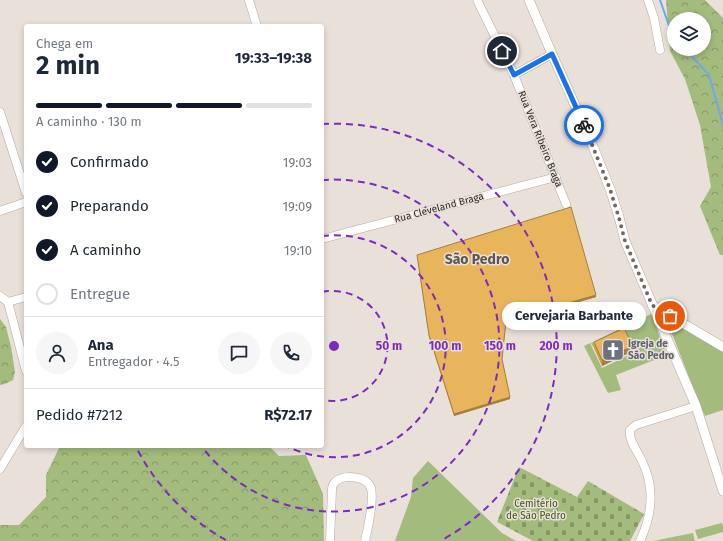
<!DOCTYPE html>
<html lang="pt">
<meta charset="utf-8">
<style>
:root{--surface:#fff;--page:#f6f6f7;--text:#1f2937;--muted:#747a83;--line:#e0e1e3;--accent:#111827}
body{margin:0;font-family:"Fira Sans",sans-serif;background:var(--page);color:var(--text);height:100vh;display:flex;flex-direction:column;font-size:15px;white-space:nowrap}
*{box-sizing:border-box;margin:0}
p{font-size:13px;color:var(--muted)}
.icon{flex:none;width:22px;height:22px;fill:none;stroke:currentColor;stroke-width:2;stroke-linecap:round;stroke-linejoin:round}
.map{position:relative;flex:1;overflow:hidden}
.panel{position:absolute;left:24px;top:24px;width:300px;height:424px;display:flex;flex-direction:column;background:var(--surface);border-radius:4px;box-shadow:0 2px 6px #0003}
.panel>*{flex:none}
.buttons{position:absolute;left:667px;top:12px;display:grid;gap:8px}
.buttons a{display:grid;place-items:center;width:44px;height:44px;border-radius:50%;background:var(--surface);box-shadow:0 2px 6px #0003;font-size:20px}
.pin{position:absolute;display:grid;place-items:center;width:34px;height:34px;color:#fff;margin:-17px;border:2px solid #fff;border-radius:50%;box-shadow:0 1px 4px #0007}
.courier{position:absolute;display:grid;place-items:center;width:40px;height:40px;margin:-20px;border:3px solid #1a73e8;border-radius:50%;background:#fff;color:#222;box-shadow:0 1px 5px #0007}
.bubble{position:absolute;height:28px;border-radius:14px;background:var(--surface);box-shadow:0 2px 6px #0003;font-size:13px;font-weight:700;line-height:28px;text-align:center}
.overview em{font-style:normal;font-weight:700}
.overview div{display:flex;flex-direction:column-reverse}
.overview{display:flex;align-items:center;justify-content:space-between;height:68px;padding:0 12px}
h1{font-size:26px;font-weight:700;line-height:30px}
.bar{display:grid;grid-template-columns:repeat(4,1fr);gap:6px 4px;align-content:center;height:48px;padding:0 12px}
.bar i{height:5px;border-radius:3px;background:var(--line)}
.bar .current{background:var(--accent)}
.bar p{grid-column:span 4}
.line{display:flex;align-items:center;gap:10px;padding:0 12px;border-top:1px solid var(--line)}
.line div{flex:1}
.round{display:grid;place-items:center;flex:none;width:42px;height:42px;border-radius:21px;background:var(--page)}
ol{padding:0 12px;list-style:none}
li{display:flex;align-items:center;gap:12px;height:44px}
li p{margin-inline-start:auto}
li .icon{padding:4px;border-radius:50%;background:var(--accent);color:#fff;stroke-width:4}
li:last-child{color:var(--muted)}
li i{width:22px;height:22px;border:2px solid var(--line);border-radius:50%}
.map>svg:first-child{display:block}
.green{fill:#a3bb7c}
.forest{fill:url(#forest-crowns);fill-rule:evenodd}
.cemetery{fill:url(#cemetery-stones)}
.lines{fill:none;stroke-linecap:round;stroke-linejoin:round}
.stream{stroke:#6ea7f0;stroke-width:2}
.minor-casing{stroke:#b3aaa4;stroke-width:9}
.tertiary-casing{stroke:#b3aaa4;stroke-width:10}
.minor{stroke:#fff;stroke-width:8}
.tertiary{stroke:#fff;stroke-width:9}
.wall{fill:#c89c4f}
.shaded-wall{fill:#a37f40}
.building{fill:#e9b55c;stroke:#a37f40}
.done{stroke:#706a67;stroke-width:4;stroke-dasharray:0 7.2}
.route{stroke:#1a73e8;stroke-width:5}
.ring{fill:none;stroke:#7b2cbf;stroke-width:2;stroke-dasharray:7 5}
.labels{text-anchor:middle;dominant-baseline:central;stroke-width:3;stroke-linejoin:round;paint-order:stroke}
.street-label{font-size:10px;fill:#2f2b29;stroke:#eae0da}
.worship-label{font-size:10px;font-weight:bold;fill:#5b616d;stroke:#eae0da;text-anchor:start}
.park-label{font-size:10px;fill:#435717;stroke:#eae0da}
.district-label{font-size:14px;font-weight:bold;fill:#5d5650;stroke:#eae0da}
.centre{fill:#7b2cbf;stroke:#eae0da;stroke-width:2}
.ring-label{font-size:12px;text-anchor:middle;font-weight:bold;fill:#7b2cbf;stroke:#eae0da;stroke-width:3;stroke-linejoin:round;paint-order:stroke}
</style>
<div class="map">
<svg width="723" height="541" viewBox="0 0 723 541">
<defs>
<pattern id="forest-crowns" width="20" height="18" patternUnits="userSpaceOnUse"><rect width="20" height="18" fill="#a3bb7c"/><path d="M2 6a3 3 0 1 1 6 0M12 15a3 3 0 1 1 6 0" fill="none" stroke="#859866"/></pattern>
<pattern id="cemetery-stones" width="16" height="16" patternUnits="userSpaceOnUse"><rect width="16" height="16" fill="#a3bb7c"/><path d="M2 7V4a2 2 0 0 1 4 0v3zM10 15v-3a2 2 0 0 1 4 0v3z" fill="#859866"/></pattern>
</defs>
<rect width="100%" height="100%" fill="#eae0da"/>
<path class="green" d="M 651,314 L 667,355 L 616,375 L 621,390 L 608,393 L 584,346 L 590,343 L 602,368 L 635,352 L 625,332 L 593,347 L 591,343 Z
M 666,318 L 723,351 L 723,410 L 705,416 L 699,403 Z
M 428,461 L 502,533 L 516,541 L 395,541 L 411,497 L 413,478 Z
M 722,523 L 723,526 L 723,532 L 698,539 L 695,530 Z
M 693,533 L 695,541 L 653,541 Z"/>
<path class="forest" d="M 666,0 L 705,0 L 723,18 L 723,255 L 720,255 L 700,206 L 711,187 L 700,125 L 685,79 L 670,51 ZM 674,19 L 704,19 L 704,49 L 674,49 Z
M 0,319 L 6,327 L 11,347 L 15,372 L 13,380 L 5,384 L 0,385 Z
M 60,446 L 269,446 L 279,456 L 306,455 L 323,494 L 324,541 L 0,541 L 0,525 L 19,525 L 46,497 L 46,475 Z"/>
<path class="cemetery" d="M 519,467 L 577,497 L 588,481 L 644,514 L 630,541 L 533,541 L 497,522 Z"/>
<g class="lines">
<path class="stream" d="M 660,0 L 672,34 L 674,36
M 685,49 L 709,75 L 723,125"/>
<g class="minor-casing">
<path id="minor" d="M 249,0 L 256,23
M 648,0 L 654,18 L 660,50
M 478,2 L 514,75 L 566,204
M 514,75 L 552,54
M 0,112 L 26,193
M 0,211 L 26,202
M 322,239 L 556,177
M 0,296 L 8,302
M 8,302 L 26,371
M 8,302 L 26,297
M 0,469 L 26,426
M 330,541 L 332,490 C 332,487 333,484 335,482 C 344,474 367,476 371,488 C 374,500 368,528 365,541
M 640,541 C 652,515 655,487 642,461 C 638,452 628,440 630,430 L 636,425 L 696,406"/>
</g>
<g class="tertiary-casing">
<path id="tertiary" d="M 529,0 L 552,54 L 588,134 L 610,189 L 619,217 L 625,241 L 696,406 L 723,491
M 652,305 L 723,347"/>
</g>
<use href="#minor" class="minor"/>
<use href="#tertiary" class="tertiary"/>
</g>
<path class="wall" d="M 417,255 L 596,297 L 506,323 L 502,359 L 510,399 L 454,416 L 429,337 Z
M 594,342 L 633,351 L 602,366 L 594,348 Z"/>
<path class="shaded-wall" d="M 596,295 L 596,297 L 506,323 L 506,321 Z
M 633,346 L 633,351 L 602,366 L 602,360 Z
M 510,397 L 510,399 L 454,416 L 454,414 Z"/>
<path class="building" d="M 571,207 L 596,295 L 506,321 L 502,359 L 510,397 L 454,414 L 429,335 L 417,255 Z
M 624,328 L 633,346 L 602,360 L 594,342 Z"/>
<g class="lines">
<path class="done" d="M 584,125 L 610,189 L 619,218 L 625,241 L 652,305 L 670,316"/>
<path class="route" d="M 502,51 L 514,75 L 552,54 L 584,125"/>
</g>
<g class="ring">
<path d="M322 292A55 55 0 1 1 322 400"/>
<path d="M322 236A111 111 0 1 1 286 446"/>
<path d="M322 180A166 166 0 1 1 202 447"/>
<path d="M226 540A222 222 0 0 1 136 447M322 124A222 222 0 0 1 442 540"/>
</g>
<defs>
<g id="church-square" transform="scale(1.15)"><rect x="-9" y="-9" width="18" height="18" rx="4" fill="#6b7280" stroke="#eae0da"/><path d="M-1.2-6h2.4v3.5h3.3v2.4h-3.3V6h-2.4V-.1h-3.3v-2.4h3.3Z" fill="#fff"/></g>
</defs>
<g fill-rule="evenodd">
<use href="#church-square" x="613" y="350"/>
</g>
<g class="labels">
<g class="street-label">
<text transform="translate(540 139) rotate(68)">Rua Vera Ribeiro Braga</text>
<text transform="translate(439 208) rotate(-15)">Rua Cleveland Braga</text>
</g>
<g class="worship-label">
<text x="628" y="344">Igreja de<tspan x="628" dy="12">São Pedro</tspan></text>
</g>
<g class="park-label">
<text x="536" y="504">Cemitério<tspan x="536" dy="12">de São Pedro</tspan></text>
</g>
<g class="district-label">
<text x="477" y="259">São Pedro</text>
</g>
</g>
<circle cx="334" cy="346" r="6" class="centre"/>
<g class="ring-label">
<text x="389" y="350">50 m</text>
<text x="445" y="350">100 m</text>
<text x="500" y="350">150 m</text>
<text x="556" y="350">200 m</text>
</g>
</svg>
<div class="buttons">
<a><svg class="icon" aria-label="layers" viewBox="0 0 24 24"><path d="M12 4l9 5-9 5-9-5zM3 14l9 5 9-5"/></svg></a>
</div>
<div class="pin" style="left:670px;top:316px;background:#ea580c"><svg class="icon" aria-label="bag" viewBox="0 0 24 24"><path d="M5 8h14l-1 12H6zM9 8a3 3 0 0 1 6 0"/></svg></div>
<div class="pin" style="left:502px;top:51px;background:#1f2937"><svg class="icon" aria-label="home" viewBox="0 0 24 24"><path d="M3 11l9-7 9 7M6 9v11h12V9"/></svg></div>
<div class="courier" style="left:584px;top:125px"><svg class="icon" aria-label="bike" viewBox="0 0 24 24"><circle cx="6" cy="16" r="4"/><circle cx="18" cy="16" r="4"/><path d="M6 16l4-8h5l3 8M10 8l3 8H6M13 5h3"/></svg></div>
<div class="bubble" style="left:502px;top:302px;width:144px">Cervejaria Barbante</div>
<section class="panel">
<div class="overview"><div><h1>2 min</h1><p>Chega em</p></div><em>19:33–19:38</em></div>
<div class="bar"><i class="current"></i><i class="current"></i><i class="current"></i><i></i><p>A caminho · 130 m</p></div>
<ol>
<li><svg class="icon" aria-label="check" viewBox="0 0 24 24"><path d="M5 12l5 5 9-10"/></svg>Confirmado<p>19:03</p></li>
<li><svg class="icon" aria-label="check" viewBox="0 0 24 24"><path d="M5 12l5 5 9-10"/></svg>Preparando<p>19:09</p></li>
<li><svg class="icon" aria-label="check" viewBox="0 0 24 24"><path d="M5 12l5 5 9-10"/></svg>A caminho<p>19:10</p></li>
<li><i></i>Entregue</li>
</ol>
<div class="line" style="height:72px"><a class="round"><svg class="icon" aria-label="person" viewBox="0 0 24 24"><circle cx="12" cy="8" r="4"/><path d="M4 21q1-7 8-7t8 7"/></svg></a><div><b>Ana</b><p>Entregador · 4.5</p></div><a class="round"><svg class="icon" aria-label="chat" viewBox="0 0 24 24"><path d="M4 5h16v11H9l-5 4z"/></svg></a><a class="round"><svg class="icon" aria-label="phone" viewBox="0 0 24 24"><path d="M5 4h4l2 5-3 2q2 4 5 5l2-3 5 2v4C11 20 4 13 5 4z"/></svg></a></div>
<div class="line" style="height:52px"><div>Pedido #7212</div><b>R$72.17</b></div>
</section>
</div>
